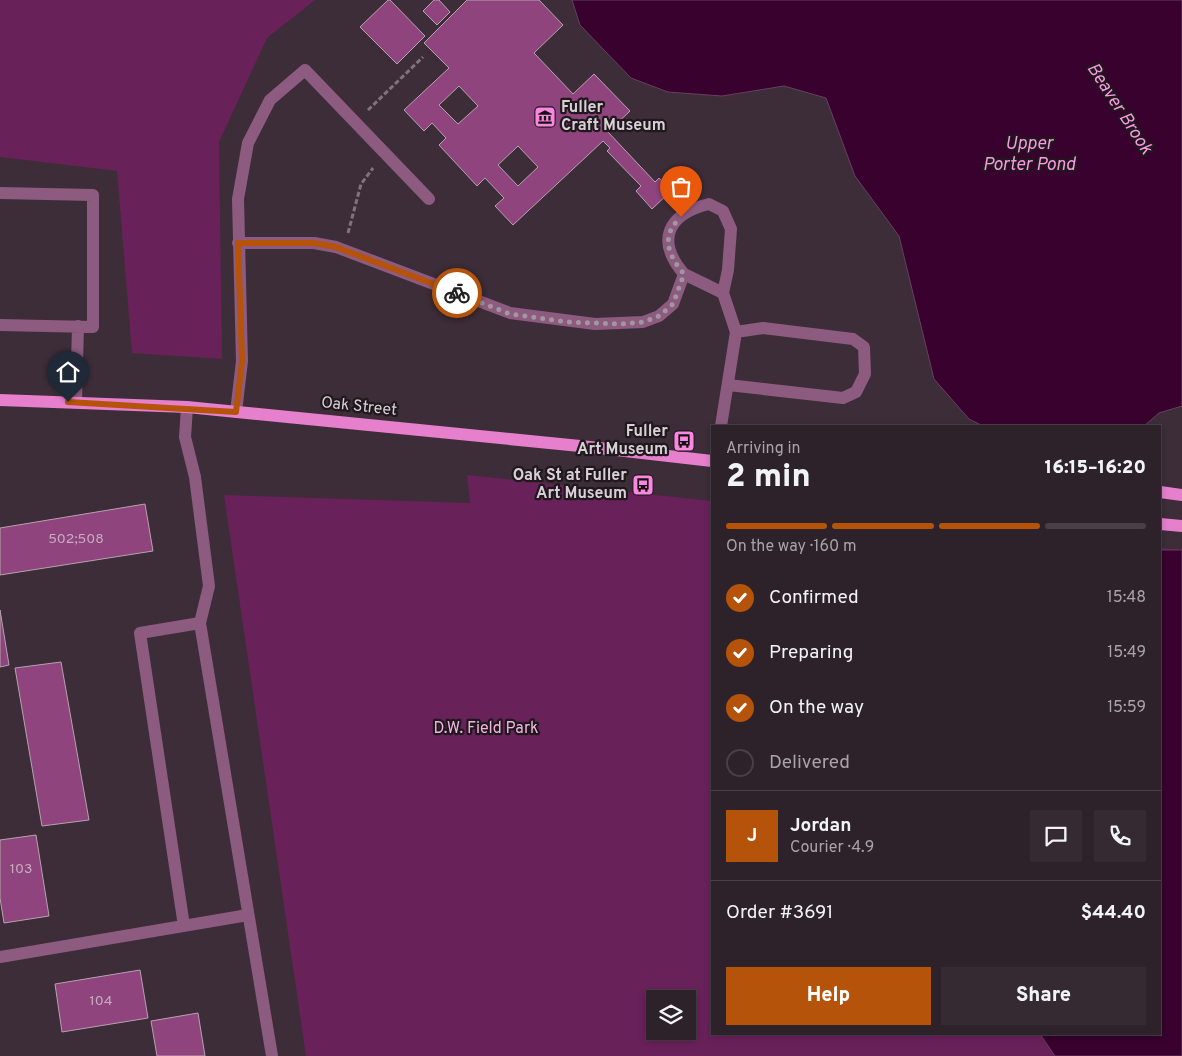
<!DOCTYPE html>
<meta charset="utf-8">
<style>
:root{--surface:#2d222a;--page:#352a32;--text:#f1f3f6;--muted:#a7a4a8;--line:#483f47;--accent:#b45309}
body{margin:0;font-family:Overpass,sans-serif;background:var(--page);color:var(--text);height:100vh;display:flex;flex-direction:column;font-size:19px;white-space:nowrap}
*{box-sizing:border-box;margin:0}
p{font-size:16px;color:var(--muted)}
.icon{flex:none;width:28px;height:28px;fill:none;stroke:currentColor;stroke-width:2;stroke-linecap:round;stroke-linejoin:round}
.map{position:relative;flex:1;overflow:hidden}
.drawer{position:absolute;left:711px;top:425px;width:450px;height:610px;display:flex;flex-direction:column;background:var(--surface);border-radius:0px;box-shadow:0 2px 8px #0003,0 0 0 1px var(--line)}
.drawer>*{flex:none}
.controls{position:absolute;left:646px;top:990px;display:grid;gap:10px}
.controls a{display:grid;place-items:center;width:50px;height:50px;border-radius:0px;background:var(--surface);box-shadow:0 2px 8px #0003,0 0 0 1px var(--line);font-size:25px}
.pin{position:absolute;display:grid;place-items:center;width:42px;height:42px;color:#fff;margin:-51px -21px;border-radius:50% 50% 50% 0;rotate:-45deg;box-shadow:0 0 5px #0007}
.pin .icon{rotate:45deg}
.courier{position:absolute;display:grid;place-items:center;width:50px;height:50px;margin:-25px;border:4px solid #b45309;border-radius:50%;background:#fff;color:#222;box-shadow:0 1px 6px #0007}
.summary em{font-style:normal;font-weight:800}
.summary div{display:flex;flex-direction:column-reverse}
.summary{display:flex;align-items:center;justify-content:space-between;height:85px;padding:0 15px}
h1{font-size:32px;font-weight:800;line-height:38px}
.bar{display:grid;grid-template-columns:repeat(4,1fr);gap:8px 5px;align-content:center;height:60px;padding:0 15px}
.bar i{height:6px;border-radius:4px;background:var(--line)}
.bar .on{background:var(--accent)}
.bar p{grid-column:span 4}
.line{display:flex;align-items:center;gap:12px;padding:0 15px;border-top:1px solid var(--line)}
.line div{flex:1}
.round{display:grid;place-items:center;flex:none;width:52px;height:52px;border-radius:0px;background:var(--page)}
ol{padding:0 15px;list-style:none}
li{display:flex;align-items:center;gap:15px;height:55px}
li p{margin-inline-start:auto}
li .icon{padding:5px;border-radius:50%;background:var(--accent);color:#fff;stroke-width:4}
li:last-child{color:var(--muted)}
li i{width:28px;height:28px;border:2px solid var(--line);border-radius:50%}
.action{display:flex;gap:10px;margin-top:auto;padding:10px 15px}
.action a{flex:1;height:58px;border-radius:0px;background:var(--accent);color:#fff;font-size:20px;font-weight:800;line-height:58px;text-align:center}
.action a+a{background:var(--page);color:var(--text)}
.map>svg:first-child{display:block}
.green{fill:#69215a;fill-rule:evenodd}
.water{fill:#38012e;stroke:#683f60}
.building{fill:#8f447d;stroke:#b5a3b0;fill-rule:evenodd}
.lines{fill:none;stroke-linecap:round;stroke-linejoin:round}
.path{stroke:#80737c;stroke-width:3;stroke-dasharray:5 2.5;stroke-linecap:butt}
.minor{stroke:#8d5b80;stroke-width:12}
.major{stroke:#e67fcc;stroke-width:12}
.done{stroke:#a2969f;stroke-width:5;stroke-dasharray:0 9}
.route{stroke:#b45309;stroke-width:6}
.labels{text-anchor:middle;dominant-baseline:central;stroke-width:4.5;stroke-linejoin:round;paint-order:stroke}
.number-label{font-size:14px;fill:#c6acc0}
.poi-label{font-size:16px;font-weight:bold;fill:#d9cfd6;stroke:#1f181d;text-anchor:end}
.street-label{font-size:16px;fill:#d9cfd6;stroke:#1f181d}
.park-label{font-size:16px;fill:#f3b4e1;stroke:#1f181d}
.water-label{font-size:18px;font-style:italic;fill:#fe97e4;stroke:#1f181d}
</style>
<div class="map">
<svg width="1182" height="1056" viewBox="0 0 1182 1056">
<rect width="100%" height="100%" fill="#3c2d38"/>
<path class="green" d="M 0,0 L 315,0 L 267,38 L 219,142 L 222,359 L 132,353 L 117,171 L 0,157 Z
M 467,475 L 712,501 L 712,1034 L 1160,1034 L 1160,548 L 1182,550 L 1182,1056 L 306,1056 L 224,495 L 470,503 ZM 655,999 L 688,999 L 688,1031 L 655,1031 Z"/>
<path class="water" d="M 572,0 L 1182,0 L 1182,406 L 1159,413 L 1144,426 L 983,426 L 969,419 L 934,379 L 899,236 L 855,176 L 826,98 L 784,86 L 722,96 L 668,92 L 631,78 L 580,25 Z
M 1160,550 L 1182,550 L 1182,1056 L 1055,1056 L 1040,1034 L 1160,1034 Z"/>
<path class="building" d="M 388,0 L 390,0 L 425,36 L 397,64 L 360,27 Z
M 434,0 L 439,0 L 450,12 L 437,25 L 423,11 Z
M 467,0 L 539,0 L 563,25 L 534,53 L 573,94 L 594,74 L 630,111 L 608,132 L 655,182 L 659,178 L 671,191 L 652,209 L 636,191 L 641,186 L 607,151 L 610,148 L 603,141 L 513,225 L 495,206 L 504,198 L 485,178 L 477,186 L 439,145 L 446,138 L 432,123 L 424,131 L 404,110 L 449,68 L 424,43 ZM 459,86 L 478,106 L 458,124 L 439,105 ZM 518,146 L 538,167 L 518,186 L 498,165 Z
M 145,504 L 153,551 L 0,575 L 0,528 Z
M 0,610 L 9,665 L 0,667 Z
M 61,662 L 89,820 L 42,826 L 15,668 Z
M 36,835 L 49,916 L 4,923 L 0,898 L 0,840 Z
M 140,970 L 148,1018 L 62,1032 L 55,984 Z
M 198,1013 L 205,1056 L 157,1056 L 151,1021 Z"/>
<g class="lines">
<path class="path" d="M 368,110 L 423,57
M 348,233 L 361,184 L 373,168"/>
<path class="minor" d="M 0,193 L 93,195 L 93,327 L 0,325
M 238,243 L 314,243 L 336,247 L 510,313 L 595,324 L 643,322 L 659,316 L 673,304 L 684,274 C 655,240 668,214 709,204 L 723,211 L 731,229 L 728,270 L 723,293 L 736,332 L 721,426
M 684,274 L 723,293
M 728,385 L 843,398 L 856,392 L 865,374 L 864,347 L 853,339 L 763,328 L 736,332
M 76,402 L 78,326
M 187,407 L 185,437 L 195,477 L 209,586 L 200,623 L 272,1056
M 236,412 L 242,361 L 238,199 L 248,143 L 270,100 L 305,70 L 429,199
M 184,926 L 140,633 L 200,623
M 0,957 L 248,915"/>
<path class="major" d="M 0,400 L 187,407 L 590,447 L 712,461
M 1160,492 L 1182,495
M 1160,524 L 1182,526"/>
</g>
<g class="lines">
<path class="done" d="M 457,293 L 510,314 L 567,322 L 622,324 L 643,322 L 659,316 L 673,304 L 684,274 C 668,255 660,236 681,217"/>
<path class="route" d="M 68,402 L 236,412 L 242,361 L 238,243 L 314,243 L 336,247 L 457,293"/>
</g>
<defs>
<g id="museum-square" transform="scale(1.125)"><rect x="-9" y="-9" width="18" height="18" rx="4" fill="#fe86e0" stroke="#1f181d"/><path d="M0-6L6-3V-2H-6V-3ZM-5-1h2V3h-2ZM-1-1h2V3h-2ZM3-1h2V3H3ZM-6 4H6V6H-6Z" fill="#111"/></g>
<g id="bus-square" transform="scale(1.125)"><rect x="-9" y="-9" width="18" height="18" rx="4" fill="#fe86e0" stroke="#1f181d"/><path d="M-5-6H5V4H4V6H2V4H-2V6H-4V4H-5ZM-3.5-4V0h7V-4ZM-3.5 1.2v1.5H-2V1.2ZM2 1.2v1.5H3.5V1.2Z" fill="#111"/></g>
</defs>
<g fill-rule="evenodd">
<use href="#museum-square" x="545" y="117"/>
<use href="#bus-square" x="684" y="441"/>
<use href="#bus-square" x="643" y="485"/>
</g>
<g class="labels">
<g class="number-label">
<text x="76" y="539">502;508</text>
<text x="21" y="869">103</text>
<text x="101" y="1001">104</text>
</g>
<g class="poi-label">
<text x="561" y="108" text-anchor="start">Fuller<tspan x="561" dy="18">Craft Museum</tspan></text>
<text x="668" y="432">Fuller<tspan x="668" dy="18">Art Museum</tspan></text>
<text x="627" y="476">Oak St at Fuller<tspan x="627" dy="18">Art Museum</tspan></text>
</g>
<g class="street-label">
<text transform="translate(359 407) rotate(6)">Oak Street</text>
</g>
<g class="park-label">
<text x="486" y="729">D.W. Field Park</text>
</g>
<g class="water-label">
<text transform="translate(1119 109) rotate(57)">Beaver Brook</text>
<text x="1029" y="144">Upper<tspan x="1029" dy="21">Porter Pond</tspan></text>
</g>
</g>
</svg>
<div class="controls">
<a><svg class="icon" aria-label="layers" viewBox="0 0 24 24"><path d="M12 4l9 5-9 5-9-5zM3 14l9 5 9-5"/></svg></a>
</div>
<div class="pin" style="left:681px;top:217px;background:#ea580c"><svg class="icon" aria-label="bag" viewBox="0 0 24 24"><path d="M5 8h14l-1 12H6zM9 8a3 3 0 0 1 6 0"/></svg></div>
<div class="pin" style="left:68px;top:402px;background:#1f2937"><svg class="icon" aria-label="home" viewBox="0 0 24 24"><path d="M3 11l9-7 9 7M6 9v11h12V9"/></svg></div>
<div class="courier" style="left:457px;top:293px"><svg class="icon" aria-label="bike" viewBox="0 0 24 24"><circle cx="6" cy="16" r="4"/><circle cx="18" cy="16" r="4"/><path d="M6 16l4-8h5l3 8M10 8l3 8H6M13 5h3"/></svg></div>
<section class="drawer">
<div class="summary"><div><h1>2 min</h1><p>Arriving in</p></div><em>16:15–16:20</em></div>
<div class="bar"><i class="on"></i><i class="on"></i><i class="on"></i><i></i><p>On the way · 160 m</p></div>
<ol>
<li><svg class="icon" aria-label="check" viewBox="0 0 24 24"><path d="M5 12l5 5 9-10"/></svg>Confirmed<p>15:48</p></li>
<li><svg class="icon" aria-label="check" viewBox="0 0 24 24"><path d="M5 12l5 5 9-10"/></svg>Preparing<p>15:49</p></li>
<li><svg class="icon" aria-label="check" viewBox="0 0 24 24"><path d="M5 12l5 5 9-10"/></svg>On the way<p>15:59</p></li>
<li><i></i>Delivered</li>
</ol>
<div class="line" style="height:90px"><b class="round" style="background:var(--accent);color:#fff">J</b><div><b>Jordan</b><p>Courier · 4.9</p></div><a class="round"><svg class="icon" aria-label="chat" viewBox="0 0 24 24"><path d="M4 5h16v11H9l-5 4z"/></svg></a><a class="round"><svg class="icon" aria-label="phone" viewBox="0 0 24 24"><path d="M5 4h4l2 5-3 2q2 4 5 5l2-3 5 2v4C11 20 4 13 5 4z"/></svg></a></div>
<div class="line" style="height:65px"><div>Order #3691</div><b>$44.40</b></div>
<div class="action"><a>Help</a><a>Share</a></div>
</section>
</div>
